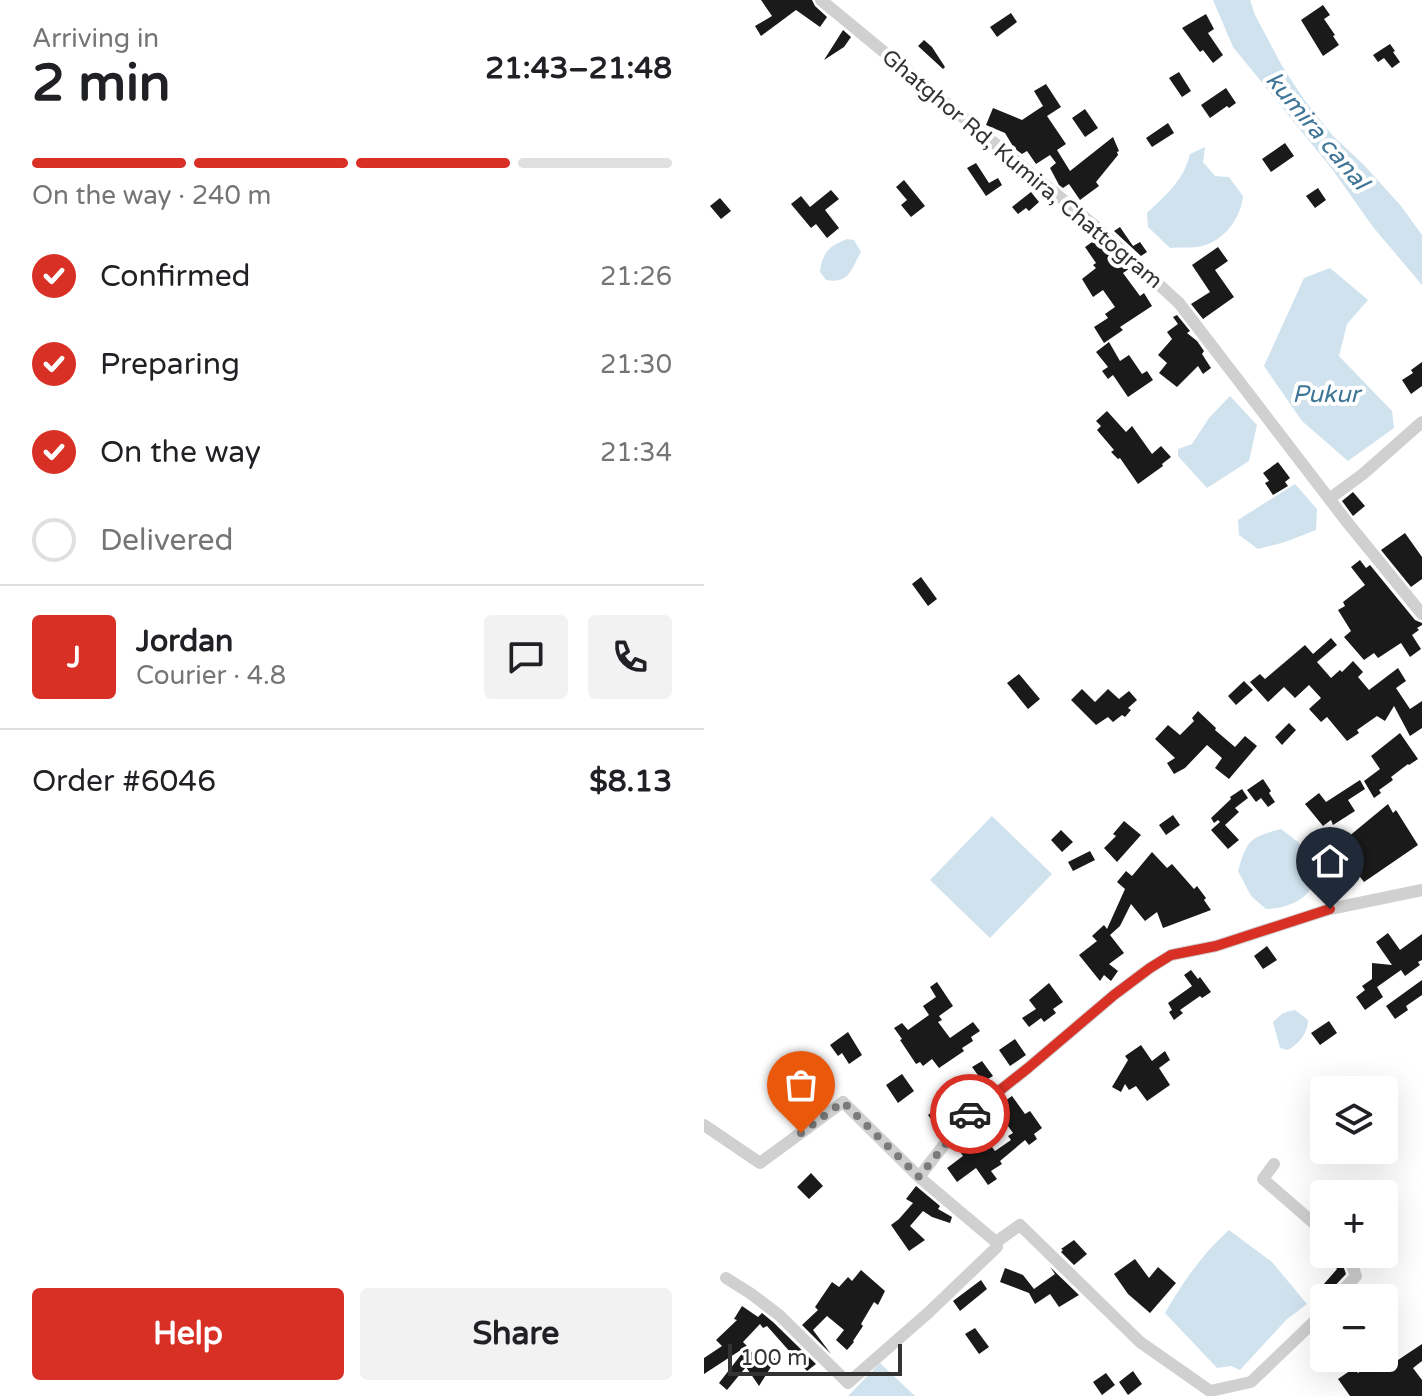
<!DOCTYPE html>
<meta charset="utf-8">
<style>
:root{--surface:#fff;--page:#f2f2f2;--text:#202124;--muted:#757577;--line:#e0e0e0;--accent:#d93025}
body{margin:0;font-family:"Varela Round",sans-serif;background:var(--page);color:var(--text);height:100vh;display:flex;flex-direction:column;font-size:30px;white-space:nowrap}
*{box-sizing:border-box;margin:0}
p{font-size:26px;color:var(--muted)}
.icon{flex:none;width:44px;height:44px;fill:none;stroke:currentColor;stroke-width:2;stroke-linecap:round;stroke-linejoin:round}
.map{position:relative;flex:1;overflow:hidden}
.drawer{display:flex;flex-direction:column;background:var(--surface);width:704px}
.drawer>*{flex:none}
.buttons{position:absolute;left:606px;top:1076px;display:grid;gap:16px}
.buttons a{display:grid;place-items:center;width:88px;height:88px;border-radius:8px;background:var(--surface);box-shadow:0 8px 32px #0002;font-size:40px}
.scale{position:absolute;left:24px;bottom:20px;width:174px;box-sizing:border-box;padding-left:8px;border:4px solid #333;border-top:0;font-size:22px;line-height:28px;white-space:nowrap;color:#333;-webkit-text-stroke:6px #fff;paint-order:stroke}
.pin{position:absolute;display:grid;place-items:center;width:68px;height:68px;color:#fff;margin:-82px -34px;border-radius:50% 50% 50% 0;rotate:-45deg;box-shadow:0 0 8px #0007}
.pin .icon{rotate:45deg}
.courier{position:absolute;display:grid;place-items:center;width:80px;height:80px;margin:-40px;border:6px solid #d93025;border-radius:50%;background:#fff;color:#222;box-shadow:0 2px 10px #0007}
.summary em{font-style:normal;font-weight:700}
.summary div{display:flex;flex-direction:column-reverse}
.summary{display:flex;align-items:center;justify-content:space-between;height:136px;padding:0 32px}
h1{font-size:52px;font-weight:700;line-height:60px}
.bar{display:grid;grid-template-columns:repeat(4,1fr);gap:12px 8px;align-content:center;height:96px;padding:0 32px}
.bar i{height:10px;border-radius:6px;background:var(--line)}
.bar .current{background:var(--accent)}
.bar p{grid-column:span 4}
.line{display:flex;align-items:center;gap:20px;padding:0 32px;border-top:2px solid var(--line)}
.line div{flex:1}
.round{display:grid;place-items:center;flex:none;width:84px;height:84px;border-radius:8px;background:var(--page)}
ol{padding:0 32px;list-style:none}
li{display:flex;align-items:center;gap:24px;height:88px}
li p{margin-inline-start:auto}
li .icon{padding:8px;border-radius:50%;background:var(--accent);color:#fff;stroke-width:4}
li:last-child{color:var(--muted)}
li i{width:44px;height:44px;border:4px solid var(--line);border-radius:50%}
.cta{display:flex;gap:16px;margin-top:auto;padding:16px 32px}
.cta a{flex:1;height:92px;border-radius:8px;background:var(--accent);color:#fff;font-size:32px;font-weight:700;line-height:92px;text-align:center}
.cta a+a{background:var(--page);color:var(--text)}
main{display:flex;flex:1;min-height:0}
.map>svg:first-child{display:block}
.water{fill:#cfe2ee}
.building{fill:#1a1a1a}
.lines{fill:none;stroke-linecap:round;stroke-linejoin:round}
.street{stroke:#d0d0d0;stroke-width:12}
.done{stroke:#7a7a7a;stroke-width:8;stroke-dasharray:0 14.4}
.route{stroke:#d93025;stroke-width:10}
.labels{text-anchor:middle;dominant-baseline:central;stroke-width:8;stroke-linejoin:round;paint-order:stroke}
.street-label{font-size:22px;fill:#333;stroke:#fff}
.water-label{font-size:24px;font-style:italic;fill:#3f7597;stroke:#fff}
</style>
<main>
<section class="drawer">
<div class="summary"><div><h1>2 min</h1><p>Arriving in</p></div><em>21:43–21:48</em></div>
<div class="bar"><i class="current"></i><i class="current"></i><i class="current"></i><i></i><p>On the way · 240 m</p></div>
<ol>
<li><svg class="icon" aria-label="check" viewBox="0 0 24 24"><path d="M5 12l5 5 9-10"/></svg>Confirmed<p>21:26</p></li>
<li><svg class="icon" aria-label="check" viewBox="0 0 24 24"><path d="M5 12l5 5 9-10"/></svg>Preparing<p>21:30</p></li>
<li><svg class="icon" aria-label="check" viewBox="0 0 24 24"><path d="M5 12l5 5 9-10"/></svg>On the way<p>21:34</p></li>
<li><i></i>Delivered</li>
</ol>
<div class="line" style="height:144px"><b class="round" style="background:var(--accent);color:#fff">J</b><div><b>Jordan</b><p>Courier · 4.8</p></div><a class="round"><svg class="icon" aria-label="chat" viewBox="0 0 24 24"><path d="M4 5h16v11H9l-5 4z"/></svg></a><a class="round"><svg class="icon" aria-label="phone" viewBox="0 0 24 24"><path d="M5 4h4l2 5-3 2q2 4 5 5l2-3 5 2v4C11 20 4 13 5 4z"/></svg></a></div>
<div class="line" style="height:104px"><div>Order #6046</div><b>$8.13</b></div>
<div class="cta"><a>Help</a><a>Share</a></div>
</section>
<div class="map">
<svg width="718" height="1396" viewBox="0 0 718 1396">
<rect width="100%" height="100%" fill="#fff"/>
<path class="water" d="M 509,0 L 546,0 L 551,15 L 578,66 L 601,101 L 629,136 L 659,164 L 697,206 L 718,235 L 718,285 L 669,227 L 628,169 L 529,47 Z
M 501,147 L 499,162 L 511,176 L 525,177 L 539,196 C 537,220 517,244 493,247 C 485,248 475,247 466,248 L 444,227 L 443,213 C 462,195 480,180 486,154 Z
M 143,239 L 150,240 L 157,252 C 147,269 146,284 122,280 L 116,272 C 118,253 125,246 143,239 Z
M 626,268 L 664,300 L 643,324 L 635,356 L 688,411 L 690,428 L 644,461 L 598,421 L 560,366 L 600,278 Z
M 526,396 L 553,425 L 545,461 L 503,488 L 474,456 L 474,449 L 488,444 L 505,418 Z
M 591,484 L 613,509 L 612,530 L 581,542 L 554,549 L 535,535 L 534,520 Z
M 288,816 L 348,874 L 286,938 L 226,880 Z
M 577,829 C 601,847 602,847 612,877 C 610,881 609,886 606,890 C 597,903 577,909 562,909 L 547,896 L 534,871 C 543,840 546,837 577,829 Z
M 591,1010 L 604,1020 C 604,1033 595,1044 584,1050 L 576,1048 L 569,1022 L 579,1013 Z
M 525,1230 L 568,1262 L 603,1304 L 583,1319 L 536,1370 L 527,1366 L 513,1368 L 461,1313 C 479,1282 498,1254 525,1230 Z
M 176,1363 L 211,1396 L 144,1396 Z"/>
<path class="building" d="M 57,0 L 108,0 L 111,6 L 123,17 L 116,27 L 92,10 L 57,36 L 51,26 L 68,16 Z
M 619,5 L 626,15 L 620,19 L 631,35 L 629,36 L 635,45 L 619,56 L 597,20 Z
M 307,13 L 313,22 L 293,37 L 286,27 Z
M 502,14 L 510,29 L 504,33 L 519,55 L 509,63 L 499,50 L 496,52 L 478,28 Z
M 139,30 L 147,37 L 140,47 L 120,60 Z
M 220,40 L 228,47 L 241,67 L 239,69 L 214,46 Z
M 686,44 L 691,51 L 689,52 L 696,62 L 688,68 L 680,58 L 674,62 L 669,55 Z
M 475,72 L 487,91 L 478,97 L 465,78 Z
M 342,84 L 357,107 L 343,116 L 362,144 L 353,150 L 366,171 L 409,137 L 415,151 L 413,152 L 414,155 L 392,182 L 395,186 L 376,200 L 365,184 L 359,188 L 355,185 L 346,168 L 352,163 L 346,155 L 332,164 L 323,151 L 318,154 L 310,148 L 301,133 L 282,125 L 289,108 L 318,120 L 339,106 L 330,91 Z
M 522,88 L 532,103 L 525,108 L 523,106 L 506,118 L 497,105 Z
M 381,109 L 394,128 L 381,137 L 368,118 Z
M 464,123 L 470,133 L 448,147 L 442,138 Z
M 581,143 L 590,156 L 567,172 L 558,159 Z
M 272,163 L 285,183 L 294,178 L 298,185 L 282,196 L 263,168 Z
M 200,180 L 221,206 L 207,217 L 197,205 L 203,200 L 192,187 Z
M 614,188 L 622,200 L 611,208 L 602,196 Z
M 127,190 L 135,199 L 121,210 L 135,228 L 123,238 L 112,224 L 107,228 L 87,204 L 97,196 L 106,207 Z
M 327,192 L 335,202 L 325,211 L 322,208 L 314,214 L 308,207 Z
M 16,198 L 27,211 L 17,219 L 6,206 Z
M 416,227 L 429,246 L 436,242 L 443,252 L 437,256 L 410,231 Z
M 391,240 L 425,269 L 419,273 L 436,296 L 440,293 L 448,306 L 416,327 L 419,330 L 400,343 L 390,327 L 404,318 L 401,314 L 411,307 L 399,290 L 389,297 L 378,279 L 392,268 L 389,265 L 392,263 L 381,247 Z
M 514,247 L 524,261 L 511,270 L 530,297 L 499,319 L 487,304 L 506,292 L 488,265 Z
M 473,315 L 486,331 L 483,333 L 493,341 L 500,351 L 498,354 L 507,368 L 499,374 L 494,366 L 473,387 L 455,373 L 463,363 L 454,355 L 468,339 L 463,332 L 474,324 L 469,317 Z
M 405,342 L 416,361 L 425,355 L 438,374 L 443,371 L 449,380 L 424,397 L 409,375 L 404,379 L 398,371 L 404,367 L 392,352 Z
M 718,362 L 718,386 L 707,394 L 698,380 L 709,373 L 707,370 Z
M 403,411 L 422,432 L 428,426 L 448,454 L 457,446 L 467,457 L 458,464 L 459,466 L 434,484 L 416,458 L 414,459 L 407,452 L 410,450 L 393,430 L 397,426 L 392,421 Z
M 574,462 L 586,478 L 581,482 L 584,486 L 569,495 L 561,483 L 565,481 L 559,473 Z
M 649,492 L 661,506 L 649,516 L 638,501 Z
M 701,533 L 718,557 L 718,579 L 707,587 L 677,550 Z
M 656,560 L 662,568 L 666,565 L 711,620 L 718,623 L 718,625 L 713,628 L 715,630 L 708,635 L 717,649 L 706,657 L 697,643 L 674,658 L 670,653 L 660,660 L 640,637 L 647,631 L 634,610 L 641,606 L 639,602 L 661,585 L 647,567 Z
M 217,577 L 233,599 L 224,606 L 208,584 Z
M 627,638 L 633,645 L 613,662 L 627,678 L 636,670 L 638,672 L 649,661 L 659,672 L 654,677 L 665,690 L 694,668 L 702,681 L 692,688 L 706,709 L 718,701 L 718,728 L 706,736 L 690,706 L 681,721 L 673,716 L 653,730 L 655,733 L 643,741 L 623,717 L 617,722 L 605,709 L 617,698 L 605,685 L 591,698 L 580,687 L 564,702 L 546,682 L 556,674 L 561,679 L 601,645 L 609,654 Z
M 315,674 L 336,699 L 324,709 L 303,683 Z
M 540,681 L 549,690 L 532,705 L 524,696 Z
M 378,689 L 391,702 L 404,689 L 415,699 L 425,691 L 433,700 L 424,708 L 427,710 L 421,717 L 418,715 L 409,722 L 404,717 L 392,725 L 367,700 Z
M 494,711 L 512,728 L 511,730 L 531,747 L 541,736 L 553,746 L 525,779 L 511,768 L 518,758 L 503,745 L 481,768 L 470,774 L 463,763 L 471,758 L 451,739 L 464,725 L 476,735 L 490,721 L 488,718 Z
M 585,723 L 592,730 L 578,745 L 571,737 Z
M 696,733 L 714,759 L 705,765 L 704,764 L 687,777 L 689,780 L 675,790 L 677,793 L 670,798 L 660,781 L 676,769 L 667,756 Z
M 559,779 L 567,791 L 565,793 L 571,802 L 564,807 L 557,798 L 552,802 L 543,790 Z
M 656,780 L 661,789 L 644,800 L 651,811 L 629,825 L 627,820 L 619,826 L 601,804 L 615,793 L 622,802 Z
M 538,789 L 544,798 L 531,808 L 535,812 L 521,825 L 535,840 L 524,849 L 507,830 L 516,822 L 514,820 L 510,823 L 507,818 L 527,799 L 526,797 Z
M 684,804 L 689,813 L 692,810 L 714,845 L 660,882 L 653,873 L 655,871 L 638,842 Z
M 469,815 L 476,825 L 462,835 L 455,825 Z
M 420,821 L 437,835 L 413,862 L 400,848 L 412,836 L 409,834 Z
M 357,830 L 369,842 L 358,852 L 347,840 Z
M 386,851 L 391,860 L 369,871 L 364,862 Z
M 448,852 L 463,868 L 468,864 L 490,889 L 493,886 L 502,898 L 500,900 L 507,910 L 459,928 L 453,912 L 441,921 L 427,904 L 416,926 L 406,935 L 420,953 L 405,964 L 414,971 L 407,981 L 400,975 L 396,981 L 375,955 L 393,941 L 388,936 L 400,925 L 403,929 L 421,889 L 413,882 L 422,871 L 428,876 Z
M 684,933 L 696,950 L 718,934 L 718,960 L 714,962 L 716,965 L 701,976 L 697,970 L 673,987 L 679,997 L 661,1010 L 652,997 L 661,990 L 658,986 L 668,979 L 668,963 L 688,965 L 672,942 Z
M 563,946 L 573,960 L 559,969 L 550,956 Z
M 487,970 L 494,979 L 496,977 L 507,992 L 498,998 L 496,996 L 476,1010 L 479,1013 L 470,1020 L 465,1012 L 468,1010 L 464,1003 L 488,986 L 480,975 Z
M 718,980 L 718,995 L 702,1006 L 704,1010 L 691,1019 L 682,1006 Z
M 233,982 L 249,1006 L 235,1016 L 238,1020 L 234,1022 L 246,1038 L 269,1022 L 276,1031 L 267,1037 L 269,1041 L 258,1048 L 260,1051 L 235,1068 L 228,1059 L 219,1066 L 216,1062 L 212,1064 L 196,1040 L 198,1039 L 190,1028 L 198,1023 L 204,1030 L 225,1015 L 219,1006 L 232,997 L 226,987 Z
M 345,983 L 359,1002 L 349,1009 L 352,1013 L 340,1022 L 337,1018 L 325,1027 L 318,1018 L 332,1009 L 325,1000 Z
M 625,1021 L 633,1033 L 616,1045 L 607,1033 Z
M 144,1032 L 158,1055 L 145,1064 L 138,1053 L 134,1056 L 126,1045 Z
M 311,1039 L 322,1055 L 306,1066 L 295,1050 Z
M 437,1045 L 448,1061 L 461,1051 L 466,1060 L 455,1068 L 466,1085 L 443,1101 L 432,1086 L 425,1090 L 421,1084 L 417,1092 L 408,1087 L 424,1060 L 421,1056 Z
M 278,1061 L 289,1076 L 279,1082 L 268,1067 Z
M 108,1069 L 118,1083 L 103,1094 L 100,1090 L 83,1102 L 76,1092 L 81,1089 L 76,1083 L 87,1075 L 90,1079 L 98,1073 L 99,1075 Z
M 198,1074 L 210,1091 L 194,1103 L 182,1085 Z
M 308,1096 L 321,1114 L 326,1111 L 338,1128 L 330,1134 L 333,1139 L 325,1145 L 321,1140 L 296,1161 L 298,1164 L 287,1171 L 293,1179 L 284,1185 L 272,1168 L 253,1182 L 243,1168 L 259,1156 L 255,1150 L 278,1134 L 291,1151 L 307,1140 L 304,1136 L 309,1133 L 291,1108 Z
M 235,1107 L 245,1121 L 234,1129 L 224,1115 Z
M 107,1173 L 119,1186 L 105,1199 L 93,1187 Z
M 212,1186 L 236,1206 L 234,1209 L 248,1217 L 246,1223 L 228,1217 L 219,1211 L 206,1226 L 221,1240 L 205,1251 L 187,1225 L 195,1219 L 209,1203 L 202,1199 Z
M 370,1240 L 383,1254 L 370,1265 L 357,1252 L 359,1250 L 357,1249 Z
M 621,1254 L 635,1254 L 642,1274 L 625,1292 L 623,1298 L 615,1298 L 612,1293 L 633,1269 Z
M 431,1259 L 445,1278 L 454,1267 L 472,1283 L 446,1313 L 424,1294 L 410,1274 Z
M 346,1267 L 375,1295 L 355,1307 L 346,1294 L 331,1304 L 325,1293 L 296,1282 L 301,1268 L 319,1275 L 330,1289 L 351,1274 Z
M 157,1270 L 181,1291 L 174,1305 L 170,1302 L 157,1324 L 159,1326 L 149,1341 L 150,1342 L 143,1350 L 132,1340 L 140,1330 L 123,1316 L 109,1330 L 127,1354 L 98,1325 L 114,1310 L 111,1307 L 128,1282 L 135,1287 L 144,1277 L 148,1281 Z
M 277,1280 L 283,1289 L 256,1311 L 249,1301 Z
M 38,1306 L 54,1317 L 58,1313 L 69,1322 L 112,1364 L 103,1371 L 63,1326 L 59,1328 L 56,1324 L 39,1342 L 43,1346 L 0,1374 L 0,1358 L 18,1346 L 12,1340 L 33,1320 L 30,1319 Z
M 271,1328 L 285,1347 L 275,1354 L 261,1334 Z
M 718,1344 L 718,1361 L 709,1368 L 718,1380 L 718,1396 L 646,1396 L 634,1379 L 650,1368 L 654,1373 L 675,1358 L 683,1358 L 688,1364 Z
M 43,1347 L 58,1364 L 61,1355 L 72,1359 L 55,1386 L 42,1367 L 23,1390 L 15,1383 Z
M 429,1371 L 438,1384 L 424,1395 L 415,1382 Z
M 402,1373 L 411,1385 L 398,1395 L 389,1382 Z"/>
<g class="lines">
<path class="street" d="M 117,0 L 392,227 L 475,303 L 643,522 L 718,614
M 625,499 L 659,474 L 718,422
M 0,1125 L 56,1163 L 139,1102 L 215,1177 L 292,1242 L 293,1247 L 224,1313 L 144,1383 L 75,1315 L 46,1293 L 22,1278
M 570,1164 L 559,1179 L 620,1232
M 215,1177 L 261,1118 L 324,1068 L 410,995 L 446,968 L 467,955 L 512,946 L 626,909 L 718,890
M 292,1242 L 316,1225 L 436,1342 L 506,1391 L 547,1382 L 620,1312
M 632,1298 L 652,1276 L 644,1254"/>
</g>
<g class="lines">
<path class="done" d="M 97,1133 L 139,1102 L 215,1177 L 266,1114"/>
<path class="route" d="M 266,1114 L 324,1068 L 410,995 L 446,968 L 467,955 L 512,946 L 626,909"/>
</g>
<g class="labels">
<g class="street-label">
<text transform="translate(318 169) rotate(40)">Ghatghor Rd, Kumira, Chattogram</text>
</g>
<g class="water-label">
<text transform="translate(613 131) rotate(50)">kumira canal</text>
<text x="622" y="394">Pukur</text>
</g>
</g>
</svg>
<div class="buttons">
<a><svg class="icon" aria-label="layers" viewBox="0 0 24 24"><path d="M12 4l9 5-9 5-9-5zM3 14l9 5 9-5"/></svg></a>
<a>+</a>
<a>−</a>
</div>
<div class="scale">100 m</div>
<div class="pin" style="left:97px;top:1133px;background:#ea580c"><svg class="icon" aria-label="bag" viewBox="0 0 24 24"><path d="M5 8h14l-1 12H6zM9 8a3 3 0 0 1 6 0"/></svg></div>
<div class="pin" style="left:626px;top:909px;background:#1f2937"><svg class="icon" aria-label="home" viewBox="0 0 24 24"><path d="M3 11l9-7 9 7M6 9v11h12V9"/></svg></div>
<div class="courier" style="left:266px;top:1114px"><svg class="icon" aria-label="car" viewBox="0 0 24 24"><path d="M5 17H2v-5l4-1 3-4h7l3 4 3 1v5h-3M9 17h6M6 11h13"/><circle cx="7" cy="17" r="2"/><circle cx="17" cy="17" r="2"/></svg></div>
</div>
</main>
